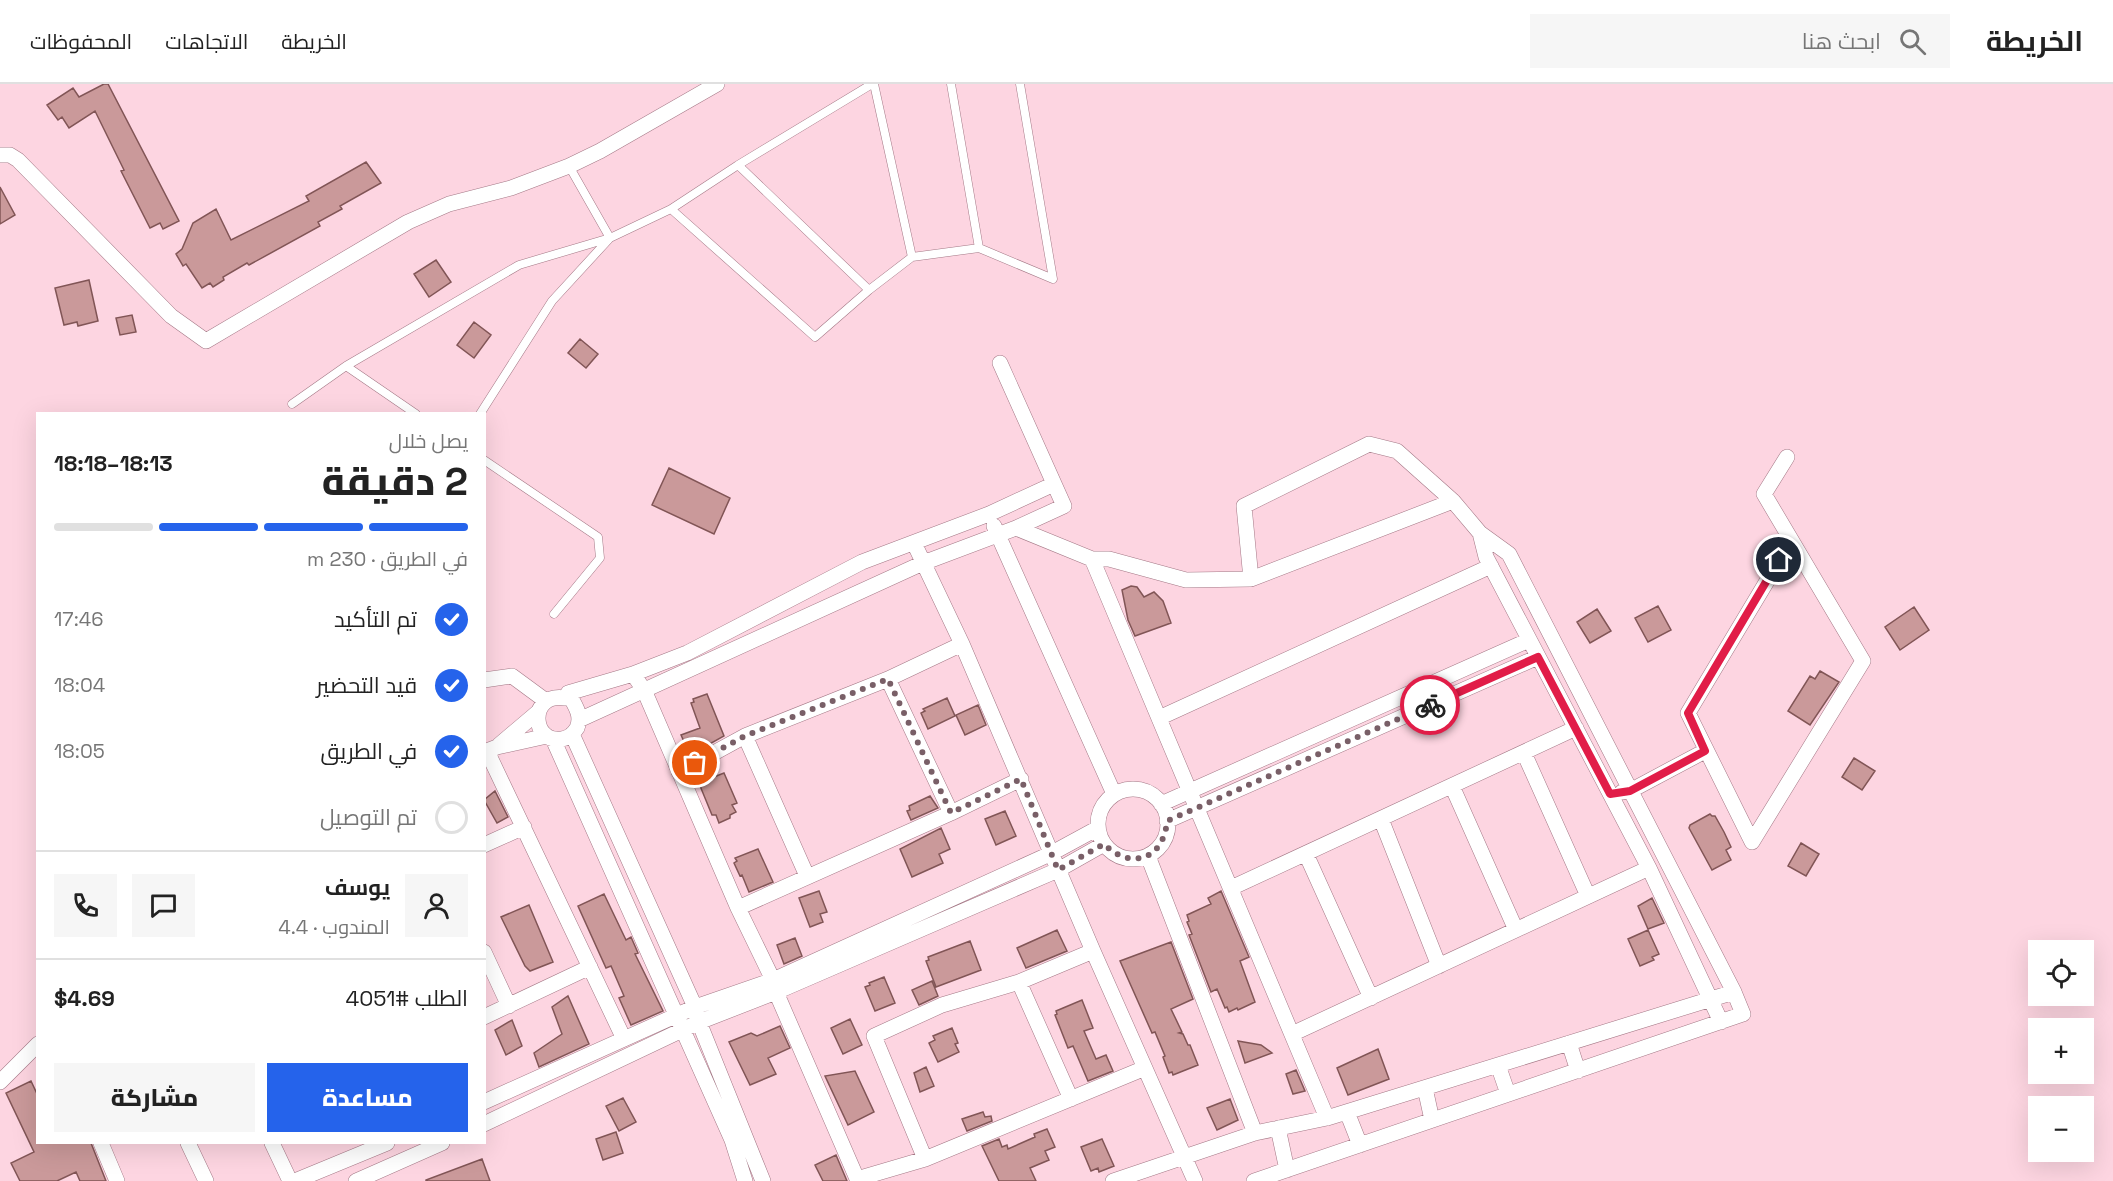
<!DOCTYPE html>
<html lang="ar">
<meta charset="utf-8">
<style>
:root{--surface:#fff;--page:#f6f6f6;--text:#222;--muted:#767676;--line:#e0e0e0;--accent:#2563eb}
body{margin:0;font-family:"Space Grotesk",Cairo,sans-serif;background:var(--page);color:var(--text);direction:rtl;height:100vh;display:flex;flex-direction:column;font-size:22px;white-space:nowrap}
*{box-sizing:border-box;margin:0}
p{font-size:20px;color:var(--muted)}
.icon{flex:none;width:33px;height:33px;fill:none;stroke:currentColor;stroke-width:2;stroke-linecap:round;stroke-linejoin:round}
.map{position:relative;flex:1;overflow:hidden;direction:ltr}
.drawer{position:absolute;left:36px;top:328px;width:450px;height:732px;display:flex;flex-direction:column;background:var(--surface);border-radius:0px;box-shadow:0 6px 24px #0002;direction:rtl}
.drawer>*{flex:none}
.fabs{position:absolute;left:2028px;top:856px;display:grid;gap:12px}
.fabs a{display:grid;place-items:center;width:66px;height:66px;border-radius:0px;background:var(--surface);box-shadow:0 6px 24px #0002;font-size:30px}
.pin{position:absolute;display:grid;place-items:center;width:51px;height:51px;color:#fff;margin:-26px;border:3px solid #fff;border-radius:50%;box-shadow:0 2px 6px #0007}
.courier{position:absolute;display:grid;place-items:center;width:60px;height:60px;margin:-30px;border:4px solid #e11d48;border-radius:50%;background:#fff;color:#222;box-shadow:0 2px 8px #0007}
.head em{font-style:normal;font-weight:800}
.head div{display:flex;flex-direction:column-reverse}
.head{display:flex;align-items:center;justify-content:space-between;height:102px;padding:0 18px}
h1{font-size:39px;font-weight:800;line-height:45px}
.bar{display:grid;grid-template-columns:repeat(4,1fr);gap:9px 6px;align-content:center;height:72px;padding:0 18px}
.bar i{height:8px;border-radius:4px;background:var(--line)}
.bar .current{background:var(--accent)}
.bar p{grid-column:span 4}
.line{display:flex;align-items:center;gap:15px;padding:0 18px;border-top:2px solid var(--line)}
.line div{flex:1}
.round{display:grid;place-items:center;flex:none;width:63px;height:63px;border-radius:0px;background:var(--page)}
ol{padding:0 18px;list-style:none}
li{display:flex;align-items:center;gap:18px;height:66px}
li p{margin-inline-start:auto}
li .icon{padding:6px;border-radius:50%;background:var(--accent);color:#fff;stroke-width:4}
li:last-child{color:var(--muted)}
li i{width:33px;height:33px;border:3px solid var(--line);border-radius:50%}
.primary-button{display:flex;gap:12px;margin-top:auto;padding:12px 18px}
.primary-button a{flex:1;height:69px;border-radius:0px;background:var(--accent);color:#fff;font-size:24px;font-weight:800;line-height:69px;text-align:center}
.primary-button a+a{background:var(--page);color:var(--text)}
header{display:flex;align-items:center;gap:36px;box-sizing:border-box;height:84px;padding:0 30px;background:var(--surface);border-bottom:2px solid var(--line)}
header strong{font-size:28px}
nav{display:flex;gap:33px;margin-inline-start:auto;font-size:21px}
.search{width:420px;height:54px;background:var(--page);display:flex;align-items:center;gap:15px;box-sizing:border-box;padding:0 21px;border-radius:0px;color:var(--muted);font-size:22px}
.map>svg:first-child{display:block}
.building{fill:#ca999a;stroke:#815556;stroke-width:1.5}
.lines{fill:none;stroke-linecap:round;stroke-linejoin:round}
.lane-casing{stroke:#a47886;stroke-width:9}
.street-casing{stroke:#a47886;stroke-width:16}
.lane{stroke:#fff;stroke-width:8}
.street{stroke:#fff;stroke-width:15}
.done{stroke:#795f67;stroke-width:6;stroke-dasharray:0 10.8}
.route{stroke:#e11d48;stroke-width:8}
</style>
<header>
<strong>الخريطة</strong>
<div class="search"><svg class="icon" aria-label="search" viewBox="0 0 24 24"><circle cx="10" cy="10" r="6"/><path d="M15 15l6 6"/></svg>ابحث هنا</div>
<nav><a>الخريطة</a><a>الاتجاهات</a><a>المحفوظات</a></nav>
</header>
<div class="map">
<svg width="2113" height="1097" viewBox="0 0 2113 1097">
<rect width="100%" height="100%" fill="#fdd5e1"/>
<path class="building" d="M 104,0 L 108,0 L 179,137 L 163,145 L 160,139 L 150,144 L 121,87 L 124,86 L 95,27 L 69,44 L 62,33 L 58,36 L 47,21 L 73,4 L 79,13 Z
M 366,78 L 381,99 L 340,122 L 342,125 L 318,138 L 320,142 L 249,181 L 247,179 L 223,193 L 224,196 L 213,203 L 210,199 L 202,204 L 186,180 L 183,182 L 176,170 L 182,165 L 193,139 L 216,125 L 231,156 L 309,117 L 306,112 Z
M 0,103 L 15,131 L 0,140 Z
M 436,176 L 451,198 L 429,213 L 414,190 Z
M 89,196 L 98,237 L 78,242 L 77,238 L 64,241 L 55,204 Z
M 132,231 L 136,248 L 120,251 L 116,234 Z
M 474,238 L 491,251 L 474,274 L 457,261 Z
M 580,255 L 598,270 L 586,284 L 568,269 Z
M 669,384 L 730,414 L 714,450 L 652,421 Z
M 1131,502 L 1137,503 L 1144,513 L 1154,508 L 1163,517 L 1171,539 L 1135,552 L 1128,536 L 1122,506 Z
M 1658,522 L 1671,546 L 1648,558 L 1635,534 Z
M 1914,523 L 1929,546 L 1900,566 L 1885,543 Z
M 1597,525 L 1611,547 L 1590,559 L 1577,538 Z
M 1820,587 L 1839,598 L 1810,641 L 1788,627 L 1810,592 L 1815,595 Z
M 707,610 L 724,652 L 690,671 L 681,651 L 700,644 L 691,619 L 694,618 L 693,615 Z
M 947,614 L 955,632 L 928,645 L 921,629 L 925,627 L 923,625 Z
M 978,621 L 986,641 L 965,651 L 956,631 Z
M 1854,674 L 1875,687 L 1862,706 L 1842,693 Z
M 724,689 L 737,719 L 732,721 L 736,728 L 730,731 L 730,734 L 719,739 L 716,731 L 712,731 L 698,697 L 713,690 L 714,693 Z
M 495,707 L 508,733 L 497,739 L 484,716 Z
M 930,712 L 938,724 L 911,736 L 907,727 L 910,726 L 909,722 Z
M 1005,727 L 1016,752 L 996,761 L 985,735 Z
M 1710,730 L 1712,732 L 1715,732 L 1724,748 L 1731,763 L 1726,766 L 1731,776 L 1712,786 L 1689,744 L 1690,741 Z
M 941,744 L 950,765 L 939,770 L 943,779 L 912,793 L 900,765 Z
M 1801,759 L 1819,770 L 1806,792 L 1788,782 Z
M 758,765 L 773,798 L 749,808 L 742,791 L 740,792 L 734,779 L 737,777 L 735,774 Z
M 819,807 L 827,828 L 820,830 L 823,838 L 810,843 L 799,814 Z
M 1221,807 L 1249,873 L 1240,877 L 1255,918 L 1238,926 L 1237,924 L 1229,928 L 1227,923 L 1225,924 L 1217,905 L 1211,908 L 1189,851 L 1192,850 L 1187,838 L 1189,837 L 1187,831 L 1211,820 L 1208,814 Z
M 604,810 L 626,856 L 631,853 L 638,869 L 635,870 L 663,927 L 631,941 L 619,914 L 624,912 L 611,882 L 606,884 L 578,822 Z
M 1652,814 L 1664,839 L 1648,845 L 1638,822 Z
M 529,821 L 553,878 L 530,887 L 525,882 L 501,833 Z
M 1057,846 L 1067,867 L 1026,884 L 1017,864 Z
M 1648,846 L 1659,870 L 1652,873 L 1654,876 L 1640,882 L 1628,855 Z
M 795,854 L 802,872 L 784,880 L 777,861 Z
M 970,857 L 981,886 L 936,903 L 926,877 L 929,876 L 928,873 Z
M 1171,858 L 1193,915 L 1171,925 L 1182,948 L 1179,949 L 1183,950 L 1188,961 L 1190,961 L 1198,981 L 1173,991 L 1172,988 L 1169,989 L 1163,973 L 1165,972 L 1155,948 L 1152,949 L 1120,877 Z
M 884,893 L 895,919 L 875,927 L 865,903 L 870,901 L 869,899 Z
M 932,897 L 938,912 L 919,921 L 912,906 Z
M 568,912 L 589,960 L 539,983 L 534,969 L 562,950 L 552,923 Z
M 1082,916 L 1093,944 L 1084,947 L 1096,975 L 1106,971 L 1113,987 L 1088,997 L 1073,962 L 1068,964 L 1055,931 L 1057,930 L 1056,927 Z
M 850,935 L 862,961 L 843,970 L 831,944 Z
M 512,936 L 522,962 L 506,971 L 495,946 Z
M 780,942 L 790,964 L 768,974 L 776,990 L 750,1001 L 729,958 L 751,949 L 757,952 Z
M 952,944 L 958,959 L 955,960 L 959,968 L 938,978 L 929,959 L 935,956 L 933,952 Z
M 1238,957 L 1261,961 L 1272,969 L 1245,979 Z
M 1378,965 L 1389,995 L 1348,1011 L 1337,984 Z
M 926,983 L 934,1002 L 920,1008 L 914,989 Z
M 1296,986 L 1305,1007 L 1293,1010 L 1286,990 Z
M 855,987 L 874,1028 L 848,1041 L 825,992 Z
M 31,997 L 38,1012 L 38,1059 L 91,1059 L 106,1097 L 80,1097 L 76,1088 L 57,1097 L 20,1097 L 11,1079 L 34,1068 L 6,1009 Z
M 623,1014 L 636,1038 L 619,1047 L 606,1022 Z
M 1230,1015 L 1238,1036 L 1217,1046 L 1207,1024 Z
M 983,1028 L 985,1033 L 991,1032 L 992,1037 L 967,1047 L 962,1035 Z
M 1047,1045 L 1055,1063 L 1045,1067 L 1049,1076 L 1030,1084 L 1036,1097 L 999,1097 L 982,1062 L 999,1055 L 1002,1063 L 1007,1061 L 1008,1065 L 1035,1053 L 1034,1050 Z
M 616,1048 L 623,1069 L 603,1076 L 596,1055 Z
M 1102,1055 L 1114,1082 L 1099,1088 L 1098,1084 L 1091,1087 L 1081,1063 Z
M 836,1071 L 847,1097 L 823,1097 L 815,1081 Z
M 482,1075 L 490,1097 L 426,1097 L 426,1096 Z"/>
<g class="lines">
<g class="lane-casing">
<path id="lane" d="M 874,0 L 912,173
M 951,0 L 979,164
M 569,82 L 610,154 L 671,125 L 815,253 L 869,206 L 912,173 L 979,164 L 1053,195 L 1020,0
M 671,125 L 738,81
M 869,206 L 738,81 L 872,0
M 346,282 L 519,181 L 610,154
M 292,320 L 346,282 L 416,330
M 480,330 L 552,217 L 609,155
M 484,376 L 598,453 L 600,474 L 554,530"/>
</g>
<g class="street-casing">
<path id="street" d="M 0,71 L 10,71 L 18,76 L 171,232 L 206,257 L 408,138 L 449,120 L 511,104 L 569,82 L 600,67 L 717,0
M 1787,373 L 1764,410 L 1863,577 L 1752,758 L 1688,629 L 1791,457
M 994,442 L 1114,710
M 1016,444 L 1092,475 L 1109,475 L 1186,496 L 1251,495 L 1453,417
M 1480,449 L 1486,473 L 1649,784 L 1721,938
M 914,459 L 962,560 L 1093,867 L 1195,1097
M 1092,475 L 1327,1034
M 1251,495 L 1244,422 L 1369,360 L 1397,367 L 1453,417 L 1480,449 L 1509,470 L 1734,908 L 1743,930 L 1254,1097
M 633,590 L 644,606 L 738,824 L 773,896 L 776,908 L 858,1097
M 888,595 L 951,729
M 484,596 L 512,592 L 546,617
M 568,609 L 633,590 L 687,569 L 862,478 L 989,430 L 1054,400
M 568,609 C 574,620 583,631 577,644 C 574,649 568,654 562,655 C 531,660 528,608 565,614 Z
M 1159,634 L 1491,482
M 579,636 L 923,479 L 1016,444 L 1064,422 L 1000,279
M 572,650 L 695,923 L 699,938 L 763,1097
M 745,652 L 807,792
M 553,655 L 732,1056 L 745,1097
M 499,661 L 538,628
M 487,667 L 624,955
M 484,668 L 497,663 L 547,652
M 1524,669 L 1588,812
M 679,688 L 745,652 L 888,595 L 962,560
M 1452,702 L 1516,846
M1098 740a35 35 0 1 1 70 0a35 35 0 1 1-70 0Z
M 1622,708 L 1630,707 L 1705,667
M 1161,720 L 1529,556
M 1381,735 L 1439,882
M 1167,737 L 1538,573
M 484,761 L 524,743
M 1306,770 L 1371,914
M 1148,772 L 1255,1049
M 1231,804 L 1576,644
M 738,824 L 951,729 L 1021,695
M 484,868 L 509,922
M 1019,898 L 1071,1015
M 484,933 L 590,883
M 1292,950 L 1649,784
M 1569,959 L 1578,987
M 1498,981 L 1508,1010
M 0,998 L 38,960
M 1425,1004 L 1432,1036
M 484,1018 L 695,923 L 773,896 L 1052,769 L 1098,744
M 1347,1028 L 1360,1061
M 484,1040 L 699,938 L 776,908 L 1058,786 L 1104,760
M 1278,1044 L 1287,1086
M 101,1059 L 117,1097
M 188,1059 L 206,1097
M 272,1059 L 290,1097
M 925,1075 L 874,952 L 942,921 L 1019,898 L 1093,867
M 857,1095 L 925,1075 L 1145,984
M 295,1097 L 387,1059
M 356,1097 L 442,1059
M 1113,1097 L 1255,1049 L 1327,1034 L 1734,908"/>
</g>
<use href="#lane" class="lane"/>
<use href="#street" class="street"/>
</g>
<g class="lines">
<path class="done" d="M 695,679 L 745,652 L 888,595 L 951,729 L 1021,695 L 1058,786 L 1104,760 C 1131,787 1164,775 1167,737 L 1430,621"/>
<path class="route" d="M 1430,621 L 1538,573 L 1610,710 L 1630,707 L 1705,667 L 1688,629 L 1779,476"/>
</g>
</svg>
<div class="fabs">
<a><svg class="icon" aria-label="locate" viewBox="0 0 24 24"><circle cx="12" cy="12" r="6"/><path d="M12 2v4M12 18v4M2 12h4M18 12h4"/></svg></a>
<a>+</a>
<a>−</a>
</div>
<div class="pin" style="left:695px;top:679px;background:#ea580c"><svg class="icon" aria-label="bag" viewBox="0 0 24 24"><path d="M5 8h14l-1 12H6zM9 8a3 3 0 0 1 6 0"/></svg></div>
<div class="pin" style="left:1779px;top:476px;background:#1f2937"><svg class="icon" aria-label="home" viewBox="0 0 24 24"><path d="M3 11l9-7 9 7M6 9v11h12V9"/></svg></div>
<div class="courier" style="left:1430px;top:621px"><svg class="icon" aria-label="bike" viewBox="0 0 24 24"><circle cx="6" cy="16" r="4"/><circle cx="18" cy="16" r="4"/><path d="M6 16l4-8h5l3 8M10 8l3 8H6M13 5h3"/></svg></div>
<section class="drawer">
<div class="head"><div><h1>2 دقيقة</h1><p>يصل خلال</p></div><em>18:13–18:18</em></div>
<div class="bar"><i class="current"></i><i class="current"></i><i class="current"></i><i></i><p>في الطريق · 230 m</p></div>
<ol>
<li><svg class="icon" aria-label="check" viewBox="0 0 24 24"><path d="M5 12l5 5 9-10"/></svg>تم التأكيد<p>17:46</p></li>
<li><svg class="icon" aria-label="check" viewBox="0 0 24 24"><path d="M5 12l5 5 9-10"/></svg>قيد التحضير<p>18:04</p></li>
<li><svg class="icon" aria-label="check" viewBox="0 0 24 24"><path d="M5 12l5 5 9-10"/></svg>في الطريق<p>18:05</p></li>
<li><i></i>تم التوصيل</li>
</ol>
<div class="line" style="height:108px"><a class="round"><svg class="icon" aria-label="person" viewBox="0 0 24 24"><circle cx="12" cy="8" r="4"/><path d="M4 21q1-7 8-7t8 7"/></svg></a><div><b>يوسف</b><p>المندوب · 4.4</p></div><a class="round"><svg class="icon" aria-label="chat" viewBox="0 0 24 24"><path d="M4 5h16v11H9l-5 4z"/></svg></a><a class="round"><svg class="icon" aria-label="phone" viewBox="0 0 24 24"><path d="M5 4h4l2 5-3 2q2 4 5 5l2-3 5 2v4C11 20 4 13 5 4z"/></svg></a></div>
<div class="line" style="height:78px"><div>الطلب #4051</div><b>$4.69</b></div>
<div class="primary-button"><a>مساعدة</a><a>مشاركة</a></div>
</section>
</div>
